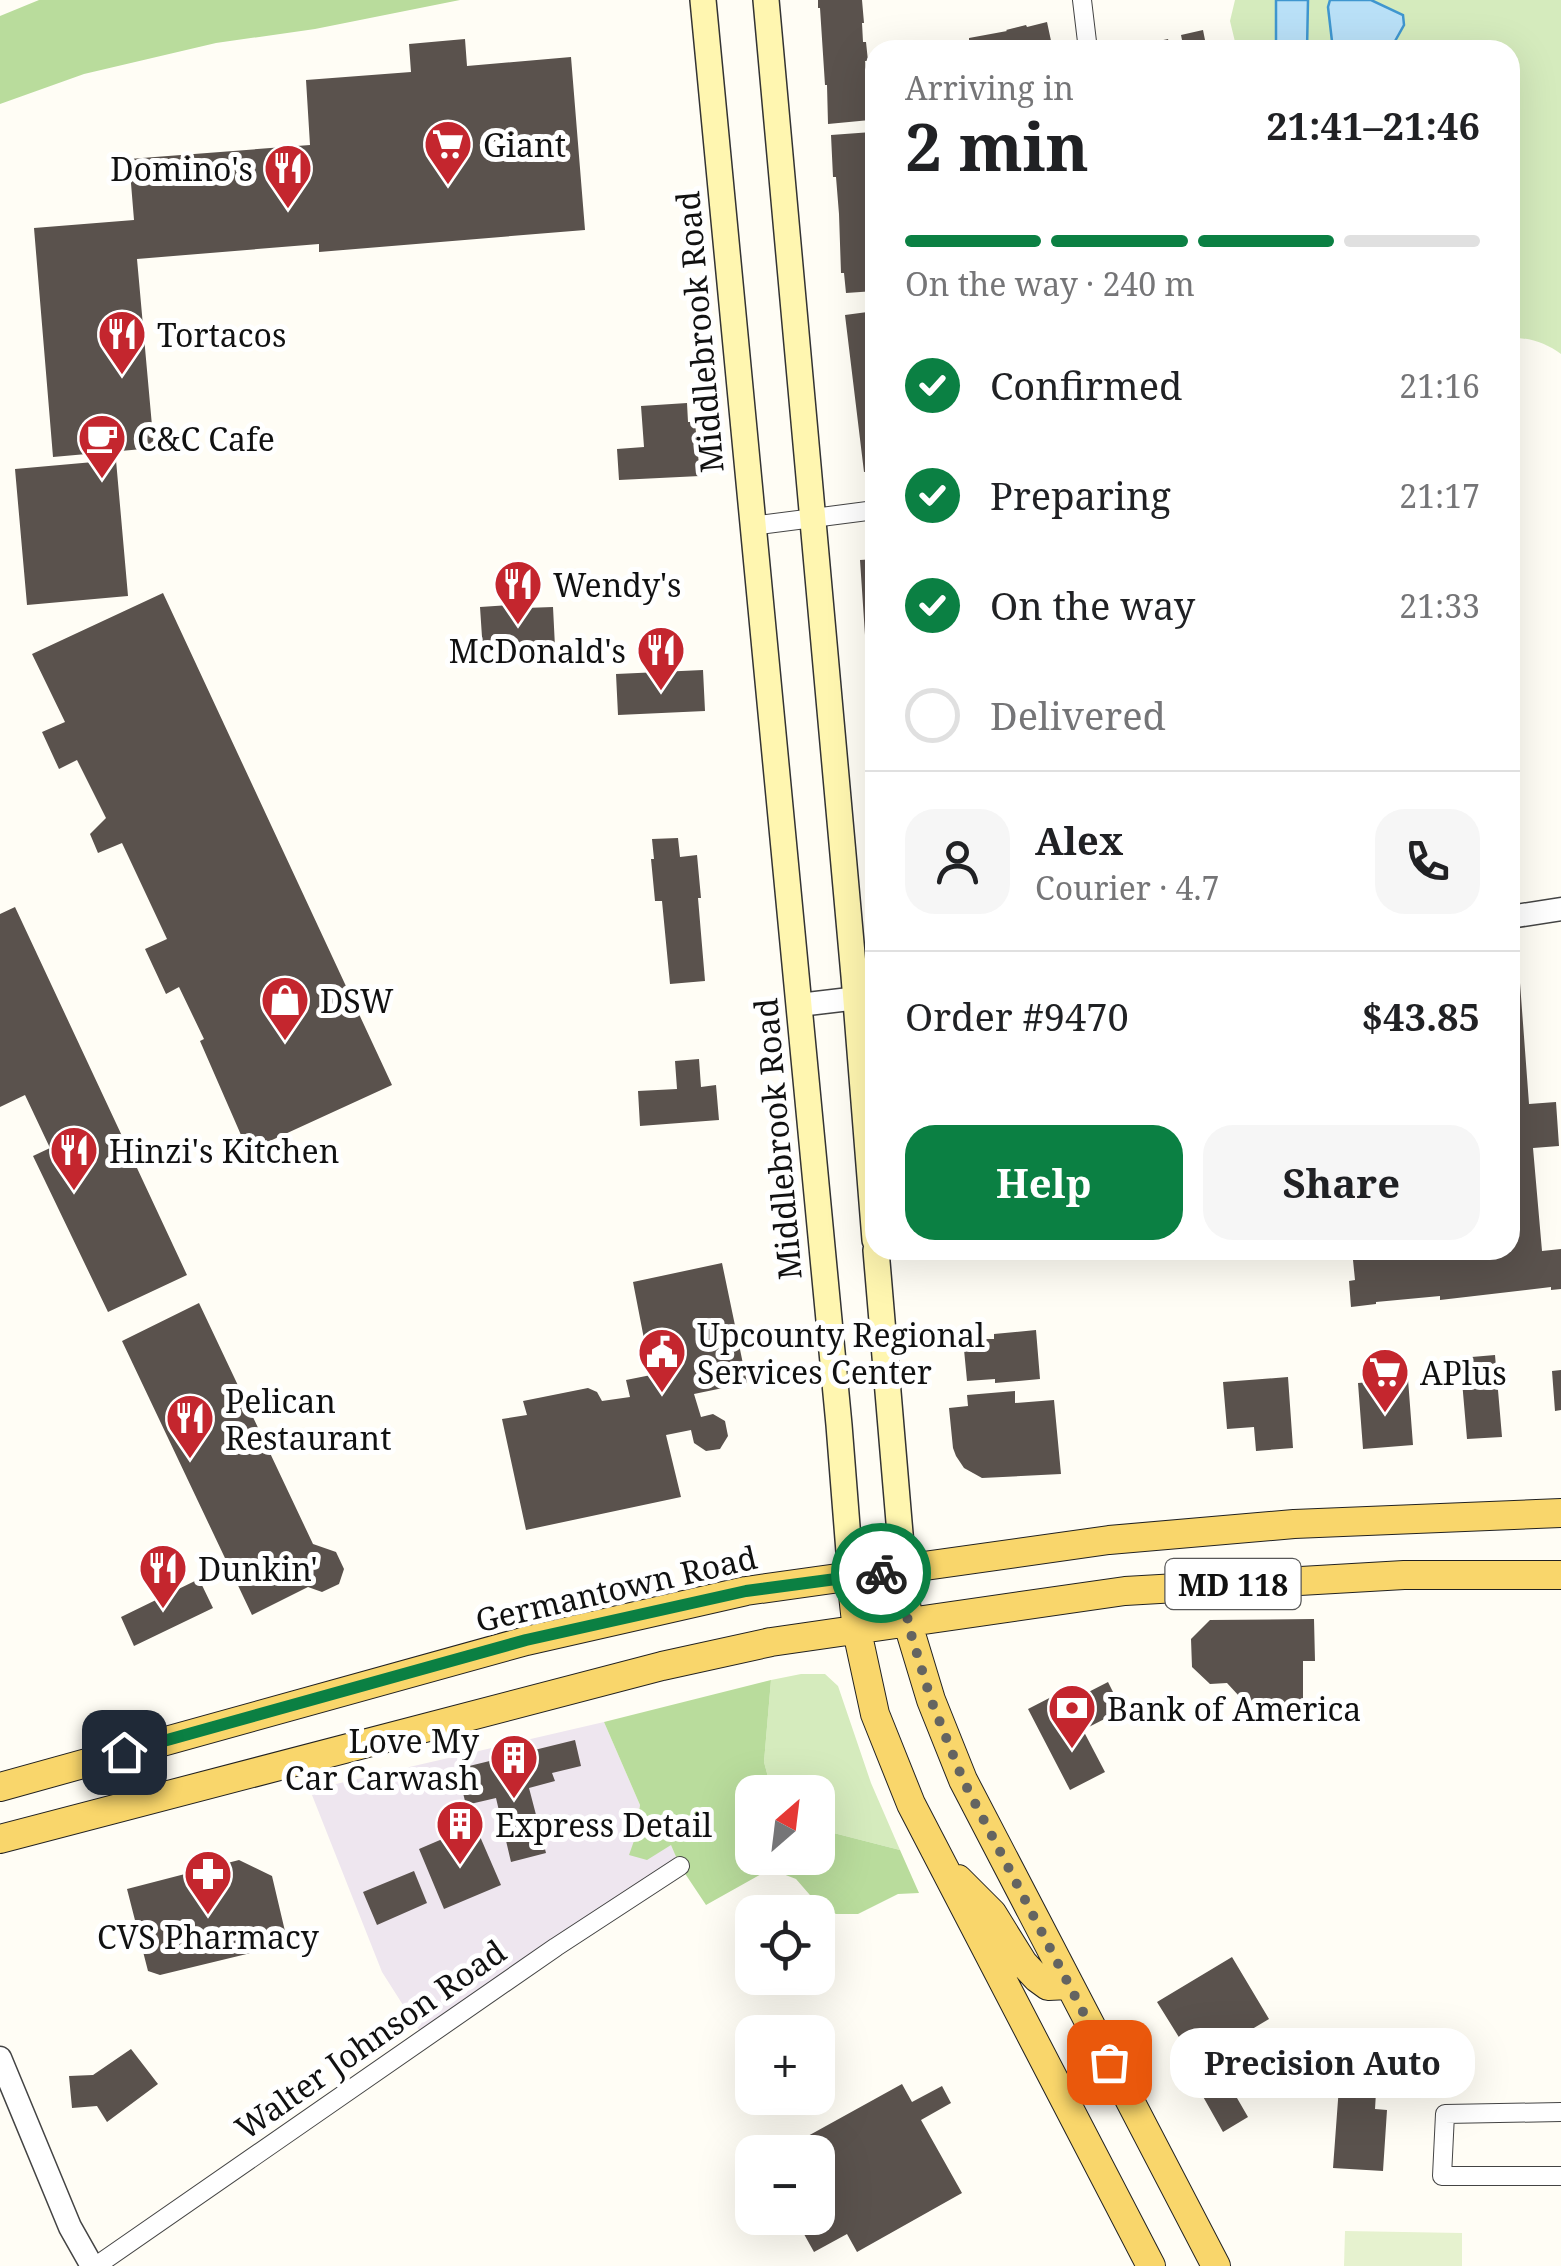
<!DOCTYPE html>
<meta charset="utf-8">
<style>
:root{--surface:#fff;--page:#f6f6f6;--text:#202124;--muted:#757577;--line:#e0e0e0;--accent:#0b8043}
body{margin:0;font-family:"Noto Serif",serif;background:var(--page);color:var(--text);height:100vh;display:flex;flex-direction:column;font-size:38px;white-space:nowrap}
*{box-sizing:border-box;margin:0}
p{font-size:32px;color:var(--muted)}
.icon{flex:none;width:55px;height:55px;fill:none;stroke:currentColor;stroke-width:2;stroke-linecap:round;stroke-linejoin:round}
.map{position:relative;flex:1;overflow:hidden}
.drawer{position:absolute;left:865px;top:40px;width:655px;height:1220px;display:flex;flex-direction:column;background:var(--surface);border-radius:30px;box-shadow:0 10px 40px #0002}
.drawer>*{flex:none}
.needle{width:65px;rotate:28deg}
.tools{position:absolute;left:735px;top:1775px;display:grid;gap:20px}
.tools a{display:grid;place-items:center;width:100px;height:100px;border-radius:20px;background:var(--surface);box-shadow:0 10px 40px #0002;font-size:50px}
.pin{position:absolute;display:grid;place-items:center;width:85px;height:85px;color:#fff;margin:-42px;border-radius:20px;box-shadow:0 5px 15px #0006}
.courier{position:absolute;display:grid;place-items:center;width:100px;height:100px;margin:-50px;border:8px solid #0b8043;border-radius:50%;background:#fff;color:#222;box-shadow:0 2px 12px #0007}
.bubble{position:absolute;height:70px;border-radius:30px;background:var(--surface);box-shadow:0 10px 40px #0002;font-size:32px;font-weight:700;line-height:70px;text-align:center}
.headline em{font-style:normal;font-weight:700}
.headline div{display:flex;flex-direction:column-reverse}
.headline{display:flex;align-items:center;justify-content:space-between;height:170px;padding:0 40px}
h1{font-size:65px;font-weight:700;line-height:75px}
.bar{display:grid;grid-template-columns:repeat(4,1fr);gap:15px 10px;align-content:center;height:120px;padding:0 40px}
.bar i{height:12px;border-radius:8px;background:var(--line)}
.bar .selected{background:var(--accent)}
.bar p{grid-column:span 4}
.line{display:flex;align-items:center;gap:25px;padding:0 40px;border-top:2px solid var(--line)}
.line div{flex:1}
.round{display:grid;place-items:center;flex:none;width:105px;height:105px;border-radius:30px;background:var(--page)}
ol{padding:0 40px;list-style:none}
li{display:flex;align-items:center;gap:30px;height:110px}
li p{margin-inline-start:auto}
li .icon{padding:10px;border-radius:50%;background:var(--accent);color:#fff;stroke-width:4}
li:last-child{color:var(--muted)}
li i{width:55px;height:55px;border:5px solid var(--line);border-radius:50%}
.button{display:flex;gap:20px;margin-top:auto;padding:20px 40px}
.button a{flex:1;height:115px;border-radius:30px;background:var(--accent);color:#fff;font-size:40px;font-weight:700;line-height:115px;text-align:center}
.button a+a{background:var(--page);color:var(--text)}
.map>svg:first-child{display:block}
.industrial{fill:#eee6ef}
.green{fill:#d5ebbd}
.forest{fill:#b9dc9c}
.pitch{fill:#e6f2cf}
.water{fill:#b9e0f7;stroke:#3f96cf;stroke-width:2.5}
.building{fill:#5a524d}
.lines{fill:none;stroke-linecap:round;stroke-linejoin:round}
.minor-casing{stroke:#444;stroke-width:20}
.tertiary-casing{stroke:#444;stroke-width:25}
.secondary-casing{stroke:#333;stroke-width:28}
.primary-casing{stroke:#222;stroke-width:30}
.minor{stroke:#fff;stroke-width:18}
.tertiary{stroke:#fff;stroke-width:22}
.secondary{stroke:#fff6b0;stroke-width:25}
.primary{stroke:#f9d66b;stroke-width:28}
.done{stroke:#646461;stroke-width:10;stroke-dasharray:0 18}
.route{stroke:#0b8043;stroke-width:12}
.labels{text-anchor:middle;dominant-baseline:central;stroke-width:10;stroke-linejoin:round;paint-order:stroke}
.shield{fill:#fff;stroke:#585858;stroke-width:2.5}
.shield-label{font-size:30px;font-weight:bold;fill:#111}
.poi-label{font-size:32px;fill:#111;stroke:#fff;text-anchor:start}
.street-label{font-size:32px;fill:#111;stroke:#fff}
</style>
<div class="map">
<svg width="1561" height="2266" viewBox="0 0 1561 2266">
<rect width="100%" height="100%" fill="#fffdf5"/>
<path class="industrial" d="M 604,1722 L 640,1805 L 635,1838 L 671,1844 L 680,1866 L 424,2038 L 382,1972 L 310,1790 Z"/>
<path class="green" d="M 1235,0 L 1561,0 L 1561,354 C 1546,343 1528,337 1510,338 L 1510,50 L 1237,50 L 1230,21 Z
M 801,1674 L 825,1674 L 838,1686 L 871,1783 L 900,1850 L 818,1829 L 818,1792 L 772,1792 L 764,1762 L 771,1680 Z"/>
<path class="forest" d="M 39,0 L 460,0 L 315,29 L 216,43 L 84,74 L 0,104 L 0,16 Z
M 771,1680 L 764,1762 L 772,1792 L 752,1792 L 752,1858 L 818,1858 L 818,1829 L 900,1850 L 919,1893 L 898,1894 L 858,1914 L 836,1914 L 816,1902 L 796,1879 L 770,1869 L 706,1905 L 680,1866 L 671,1845 L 647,1860 L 629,1855 L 635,1838 L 640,1805 L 604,1722 Z"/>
<path class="pitch" d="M 1345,2231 L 1462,2233 L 1462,2266 L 1344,2266 Z"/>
<path class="water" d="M 1276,0 L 1308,0 L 1307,50 L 1276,50 Z
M 1330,0 L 1371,0 L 1403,15 L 1404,25 L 1390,50 L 1333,50 L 1328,7 Z"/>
<path class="building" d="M 818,0 L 862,0 L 864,23 L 862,23 L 863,42 L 866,42 L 868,61 L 865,61 L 867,81 L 869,81 L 870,120 L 828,124 L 827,85 L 825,85 L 820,8 L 818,8 Z
M 1047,22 L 1053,50 L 925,50 L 951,42 L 951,45 L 969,40 L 969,38 L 1007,31 L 1006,30 L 1026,25 L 1027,27 Z
M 1203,30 L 1207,50 L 1184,50 L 1181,35 Z
M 465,39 L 467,66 L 571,57 L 585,230 L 319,252 L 319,244 L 137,259 L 154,448 L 53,457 L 34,228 L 134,220 L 129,159 L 310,145 L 306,80 L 411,72 L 409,44 Z
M 1168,39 L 1171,50 L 1126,50 L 1126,48 Z
M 872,132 L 875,172 L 875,291 L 846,293 L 844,273 L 841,273 L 839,214 L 836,177 L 833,177 L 831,135 Z
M 875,311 L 875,471 L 864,472 L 845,315 Z
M 687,403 L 688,422 L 695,422 L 700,476 L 619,480 L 617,449 L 644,447 L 641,406 Z
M 116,460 L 128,596 L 27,605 L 15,469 Z
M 875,559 L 875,710 L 870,710 L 860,560 Z
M 163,593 L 392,1085 L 248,1151 L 200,1041 L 204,1039 L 179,987 L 166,994 L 145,949 L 167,939 L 122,843 L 98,853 L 90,834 L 106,818 L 77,760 L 59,769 L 42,732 L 65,722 L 32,654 Z
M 525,604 L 525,608 L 553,607 L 555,647 L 483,652 L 480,607 Z
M 703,670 L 705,711 L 618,715 L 616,674 Z
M 678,838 L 680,857 L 697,855 L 701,898 L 698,898 L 705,981 L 670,984 L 662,901 L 655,901 L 651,859 L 654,859 L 652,839 Z
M 15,907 L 187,1275 L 108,1312 L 33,1156 L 50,1148 L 25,1095 L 0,1107 L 0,914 Z
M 1520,983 L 1529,1104 L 1556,1102 L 1559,1146 L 1533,1148 L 1542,1251 L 1561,1249 L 1561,1289 L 1551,1290 L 1551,1287 L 1440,1300 L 1440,1296 L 1376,1302 L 1376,1304 L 1351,1307 L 1349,1281 L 1355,1280 L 1352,1250 L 1510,1250 L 1510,984 Z
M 699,1059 L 701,1087 L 716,1085 L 719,1120 L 640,1126 L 638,1091 L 677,1089 L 675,1061 Z
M 722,1263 L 747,1383 L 694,1394 L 701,1417 L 713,1414 L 725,1421 L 728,1436 L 720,1449 L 706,1451 L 694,1443 L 691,1430 L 666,1435 L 681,1497 L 526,1530 L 502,1419 L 527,1415 L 523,1401 L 588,1388 L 597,1392 L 602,1401 L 630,1397 L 626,1380 L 651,1375 L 633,1282 Z
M 199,1303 L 313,1544 L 336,1552 L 344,1569 L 339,1584 L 322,1592 L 308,1587 L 252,1615 L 122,1341 Z
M 1036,1330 L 1040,1379 L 995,1383 L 995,1379 L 967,1381 L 963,1339 L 994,1339 L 994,1334 Z
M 1495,1355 L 1502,1437 L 1467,1439 L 1460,1358 Z
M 1561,1370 L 1561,1410 L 1555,1411 L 1552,1371 Z
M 1288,1377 L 1293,1448 L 1256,1451 L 1254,1427 L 1227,1429 L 1223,1382 Z
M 1408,1379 L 1413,1445 L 1363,1449 L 1358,1383 Z
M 1015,1391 L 1015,1403 L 1054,1400 L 1061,1474 L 982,1478 L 964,1468 L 956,1456 L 953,1448 L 949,1408 L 968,1406 L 967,1395 Z
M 199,1579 L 213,1608 L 134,1646 L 121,1617 Z
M 1314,1619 L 1315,1661 L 1303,1661 L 1303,1715 L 1240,1716 L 1239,1696 L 1227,1683 L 1210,1684 L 1192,1667 L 1191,1639 L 1210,1620 Z
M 1108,1682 L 1122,1710 L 1083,1730 L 1105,1772 L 1070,1790 L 1028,1709 L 1061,1692 L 1067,1703 Z
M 575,1740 L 581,1766 L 552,1773 L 555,1781 L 529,1788 L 546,1853 L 511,1862 L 496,1798 L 466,1805 L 457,1769 Z
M 475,1825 L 501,1885 L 444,1909 L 419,1849 Z
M 239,1860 L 272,1876 L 288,1944 L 160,1975 L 148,1971 L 127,1889 Z
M 414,1871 L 427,1903 L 377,1925 L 363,1892 Z
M 1232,1957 L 1269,2019 L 1195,2063 L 1157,2002 Z
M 131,2049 L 158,2084 L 107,2122 L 97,2106 L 72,2108 L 69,2076 L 93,2075 Z
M 1340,2073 L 1377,2076 L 1375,2109 L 1387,2110 L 1383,2171 L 1333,2168 Z
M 1226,2079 L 1248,2117 L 1223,2132 L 1201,2093 Z
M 902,2084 L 912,2102 L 942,2086 L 951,2103 L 921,2120 L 962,2193 L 857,2252 L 847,2234 L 814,2252 L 795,2218 L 818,2218 L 818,2152 L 803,2152 L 797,2142 Z"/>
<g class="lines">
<g class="minor-casing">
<path id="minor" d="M 1082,0 L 1088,50
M 752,526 L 875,510
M 1561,2112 L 1445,2114 L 1442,2176 L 1561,2176
M 96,2266 L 556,1947 L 680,1866"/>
</g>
<g class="tertiary-casing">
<path id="tertiary" d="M 1510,917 L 1561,909
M 799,1005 L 875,996
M 0,2058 L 70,2227 L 92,2266"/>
</g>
<g class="secondary-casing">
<path id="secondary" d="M 703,0 L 839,1425 L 851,1577
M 766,0 L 854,976 L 875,1240
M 876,1250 L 903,1569"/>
</g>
<g class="primary-casing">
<path id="primary" d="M 903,1569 L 908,1624 L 931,1700 L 963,1780 L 1216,2266
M 851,1577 L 857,1631 L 875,1714 L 911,1804 L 1151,2266
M 0,1787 L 526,1641 L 746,1591 L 1109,1540 L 1294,1524 L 1561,1513
M 0,1839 L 662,1666 L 771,1642 L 1125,1591 L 1404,1575 L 1561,1575
M 958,1879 L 992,1913 L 1023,1963 L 1037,1978 L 1048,1986 L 1069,1985"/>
</g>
<use href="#minor" class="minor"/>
<use href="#tertiary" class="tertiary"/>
<use href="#secondary" class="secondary"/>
<use href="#primary" class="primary"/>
</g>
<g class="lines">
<path class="done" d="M 881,1573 L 903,1569 L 908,1624 L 931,1700 L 963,1780 L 1109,2062"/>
<path class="route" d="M 124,1752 L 526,1640 L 746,1591 L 881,1573"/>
</g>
<defs>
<g id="supermarket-pin" transform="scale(2.5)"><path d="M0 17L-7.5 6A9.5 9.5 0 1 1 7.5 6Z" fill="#c4262e" stroke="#fff"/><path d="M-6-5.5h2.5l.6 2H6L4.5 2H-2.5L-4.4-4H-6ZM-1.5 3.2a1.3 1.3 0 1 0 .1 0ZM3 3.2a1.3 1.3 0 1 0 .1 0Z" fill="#fff"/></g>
<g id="restaurant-pin" transform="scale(2.5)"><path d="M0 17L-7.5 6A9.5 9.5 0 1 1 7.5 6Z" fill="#c4262e" stroke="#fff"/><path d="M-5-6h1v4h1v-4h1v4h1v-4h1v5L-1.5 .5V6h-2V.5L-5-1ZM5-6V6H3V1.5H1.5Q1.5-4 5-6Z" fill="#fff"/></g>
<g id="cafe-pin" transform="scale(2.5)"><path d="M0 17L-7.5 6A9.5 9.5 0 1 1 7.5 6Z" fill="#c4262e" stroke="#fff"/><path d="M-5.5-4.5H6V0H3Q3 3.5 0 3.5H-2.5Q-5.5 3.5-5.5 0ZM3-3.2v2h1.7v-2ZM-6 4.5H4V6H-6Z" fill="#fff"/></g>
<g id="shop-pin" transform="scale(2.5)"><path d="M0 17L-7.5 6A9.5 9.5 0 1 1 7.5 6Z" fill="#c4262e" stroke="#fff"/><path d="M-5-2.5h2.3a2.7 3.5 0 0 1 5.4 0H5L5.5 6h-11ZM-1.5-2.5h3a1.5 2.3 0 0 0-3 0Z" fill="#fff"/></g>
<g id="civic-pin" transform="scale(2.5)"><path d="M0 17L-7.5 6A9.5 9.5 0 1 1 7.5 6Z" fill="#c4262e" stroke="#fff"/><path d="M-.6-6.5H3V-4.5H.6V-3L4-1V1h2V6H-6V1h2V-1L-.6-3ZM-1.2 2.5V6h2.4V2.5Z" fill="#fff"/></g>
<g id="bank-pin" transform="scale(2.5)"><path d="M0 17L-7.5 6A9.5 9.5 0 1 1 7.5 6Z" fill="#c4262e" stroke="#fff"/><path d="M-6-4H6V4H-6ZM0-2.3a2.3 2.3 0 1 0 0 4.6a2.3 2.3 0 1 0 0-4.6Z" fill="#fff"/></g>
<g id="building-pin" transform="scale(2.5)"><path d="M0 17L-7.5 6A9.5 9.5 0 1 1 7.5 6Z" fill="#c4262e" stroke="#fff"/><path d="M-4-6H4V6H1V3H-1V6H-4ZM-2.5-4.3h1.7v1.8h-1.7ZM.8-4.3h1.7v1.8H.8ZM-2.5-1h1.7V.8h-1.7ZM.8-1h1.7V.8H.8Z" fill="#fff"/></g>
<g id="pharmacy-pin" transform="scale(2.5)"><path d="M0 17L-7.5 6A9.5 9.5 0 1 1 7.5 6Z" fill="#c4262e" stroke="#fff"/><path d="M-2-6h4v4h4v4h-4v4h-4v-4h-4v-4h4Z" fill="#fff"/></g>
</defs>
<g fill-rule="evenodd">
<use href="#supermarket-pin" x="448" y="144"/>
<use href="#restaurant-pin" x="288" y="168"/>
<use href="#restaurant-pin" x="122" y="334"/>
<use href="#cafe-pin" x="102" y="438"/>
<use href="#restaurant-pin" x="518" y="584"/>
<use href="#restaurant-pin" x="661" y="650"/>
<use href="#shop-pin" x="285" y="1000"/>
<use href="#restaurant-pin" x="74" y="1150"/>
<use href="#civic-pin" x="662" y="1352"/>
<use href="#supermarket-pin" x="1385" y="1372"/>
<use href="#restaurant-pin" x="190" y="1418"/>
<use href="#restaurant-pin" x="163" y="1568"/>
<use href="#bank-pin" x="1072" y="1708"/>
<use href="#building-pin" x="514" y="1758"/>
<use href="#building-pin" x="460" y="1824"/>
<use href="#pharmacy-pin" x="208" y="1874"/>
</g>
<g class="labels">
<rect class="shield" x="1165.5" y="1559" width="135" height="50" rx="8"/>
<g class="shield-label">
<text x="1233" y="1584">MD 118</text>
</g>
<g class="poi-label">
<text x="483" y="144">Giant</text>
<text x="253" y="168" text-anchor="end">Domino's</text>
<text x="157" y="334">Tortacos</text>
<text x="137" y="438">C&amp;C Cafe</text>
<text x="553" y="584">Wendy's</text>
<text x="626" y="650" text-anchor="end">McDonald's</text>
<text x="320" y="1000">DSW</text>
<text x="109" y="1150">Hinzi's Kitchen</text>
<text x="697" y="1334">Upcounty Regional<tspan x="697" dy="37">Services Center</tspan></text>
<text x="1420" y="1372">APlus</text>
<text x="225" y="1400">Pelican<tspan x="225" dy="37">Restaurant</tspan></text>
<text x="198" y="1568">Dunkin'</text>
<text x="1107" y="1708">Bank of America</text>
<text x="479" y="1740" text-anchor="end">Love My<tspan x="479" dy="37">Car Carwash</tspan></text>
<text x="495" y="1824">Express Detail</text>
<text x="208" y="1936" text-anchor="middle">CVS Pharmacy</text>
</g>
<g class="street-label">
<text transform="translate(699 332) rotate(-95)">Middlebrook Road</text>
<text transform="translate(777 1139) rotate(-95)">Middlebrook Road</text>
<text transform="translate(616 1588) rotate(-13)">Germantown Road</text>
<text transform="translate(370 2039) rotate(-35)">Walter Johnson Road</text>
</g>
</g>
</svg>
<div class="tools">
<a><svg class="needle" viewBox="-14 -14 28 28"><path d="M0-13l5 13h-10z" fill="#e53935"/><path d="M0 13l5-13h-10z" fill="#757577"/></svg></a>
<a><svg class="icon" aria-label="locate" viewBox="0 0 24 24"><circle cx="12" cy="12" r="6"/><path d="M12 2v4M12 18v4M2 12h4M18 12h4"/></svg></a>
<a>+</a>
<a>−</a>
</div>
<div class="pin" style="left:1109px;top:2062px;background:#ea580c"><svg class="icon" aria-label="bag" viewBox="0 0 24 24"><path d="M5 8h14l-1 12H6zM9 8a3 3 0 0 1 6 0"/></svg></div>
<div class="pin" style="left:124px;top:1752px;background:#1f2937"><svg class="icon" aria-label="home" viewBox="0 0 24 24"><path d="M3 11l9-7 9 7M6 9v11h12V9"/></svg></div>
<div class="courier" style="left:881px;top:1573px"><svg class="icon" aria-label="bike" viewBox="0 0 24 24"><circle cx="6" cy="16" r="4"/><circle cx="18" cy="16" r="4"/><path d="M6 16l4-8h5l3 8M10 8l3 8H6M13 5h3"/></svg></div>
<div class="bubble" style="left:1170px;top:2028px;width:305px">Precision Auto</div>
<section class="drawer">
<div class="headline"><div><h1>2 min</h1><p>Arriving in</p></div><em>21:41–21:46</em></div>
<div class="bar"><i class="selected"></i><i class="selected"></i><i class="selected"></i><i></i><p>On the way · 240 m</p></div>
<ol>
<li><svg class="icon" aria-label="check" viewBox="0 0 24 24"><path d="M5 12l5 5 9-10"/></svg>Confirmed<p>21:16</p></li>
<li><svg class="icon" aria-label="check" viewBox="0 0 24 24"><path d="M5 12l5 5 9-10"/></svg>Preparing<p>21:17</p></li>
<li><svg class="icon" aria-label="check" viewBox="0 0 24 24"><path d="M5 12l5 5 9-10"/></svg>On the way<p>21:33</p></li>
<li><i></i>Delivered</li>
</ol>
<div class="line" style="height:180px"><a class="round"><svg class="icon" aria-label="person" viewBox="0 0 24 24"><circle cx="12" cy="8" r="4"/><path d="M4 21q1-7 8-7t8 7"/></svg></a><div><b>Alex</b><p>Courier · 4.7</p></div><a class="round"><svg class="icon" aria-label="phone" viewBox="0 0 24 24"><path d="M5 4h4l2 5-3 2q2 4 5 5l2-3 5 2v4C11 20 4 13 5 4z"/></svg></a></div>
<div class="line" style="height:130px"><div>Order #9470</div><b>$43.85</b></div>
<div class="button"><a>Help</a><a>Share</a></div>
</section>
</div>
